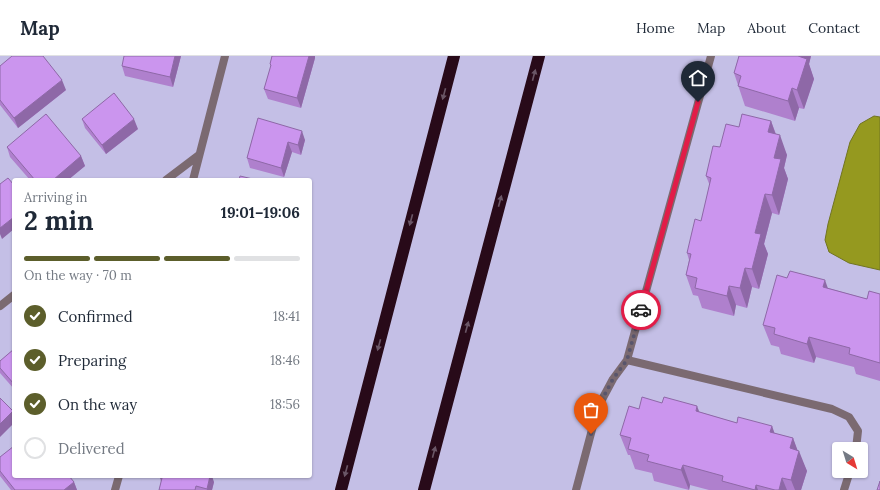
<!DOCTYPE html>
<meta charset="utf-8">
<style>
:root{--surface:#fff;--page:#f2f2f3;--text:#1f2937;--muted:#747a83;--line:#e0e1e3;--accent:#5c5e2b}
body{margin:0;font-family:Lora,serif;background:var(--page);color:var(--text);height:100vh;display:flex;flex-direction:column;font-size:15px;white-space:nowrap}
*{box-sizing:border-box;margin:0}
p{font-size:13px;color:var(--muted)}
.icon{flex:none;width:22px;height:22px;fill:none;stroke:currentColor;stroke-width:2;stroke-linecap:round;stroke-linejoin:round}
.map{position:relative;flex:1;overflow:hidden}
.drawer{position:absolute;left:12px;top:122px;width:300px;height:300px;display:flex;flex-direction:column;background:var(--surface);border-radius:4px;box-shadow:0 1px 3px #0004}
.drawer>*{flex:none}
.needle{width:26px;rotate:142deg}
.tools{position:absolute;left:832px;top:386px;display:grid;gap:8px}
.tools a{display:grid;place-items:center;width:36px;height:36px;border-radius:4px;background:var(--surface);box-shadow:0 1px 3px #0004;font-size:20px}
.pin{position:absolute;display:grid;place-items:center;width:34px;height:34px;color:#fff;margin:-41px -17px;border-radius:50% 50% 50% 0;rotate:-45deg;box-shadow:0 0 4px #0007}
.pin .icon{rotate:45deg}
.courier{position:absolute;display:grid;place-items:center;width:40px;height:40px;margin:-20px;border:3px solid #e11d48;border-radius:50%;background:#fff;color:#222;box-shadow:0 1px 5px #0007}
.headline em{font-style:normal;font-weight:700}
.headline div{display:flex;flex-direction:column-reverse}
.headline{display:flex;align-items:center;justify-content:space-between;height:68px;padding:0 12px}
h1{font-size:26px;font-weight:700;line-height:30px}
.bar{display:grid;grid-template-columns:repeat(4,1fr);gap:6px 4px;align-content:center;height:48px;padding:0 12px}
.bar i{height:5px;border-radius:3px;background:var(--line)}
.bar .current{background:var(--accent)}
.bar p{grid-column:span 4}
ol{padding:0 12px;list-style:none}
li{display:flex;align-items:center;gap:12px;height:44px}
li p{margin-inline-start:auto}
li .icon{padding:4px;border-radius:50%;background:var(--accent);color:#fff;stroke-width:4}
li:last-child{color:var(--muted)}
li i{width:22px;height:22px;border:2px solid var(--line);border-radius:50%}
header{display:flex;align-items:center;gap:24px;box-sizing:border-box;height:56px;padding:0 20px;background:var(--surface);border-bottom:1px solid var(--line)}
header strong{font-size:19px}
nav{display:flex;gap:22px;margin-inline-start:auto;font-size:14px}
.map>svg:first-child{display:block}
.water{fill:#95991f;stroke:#717422}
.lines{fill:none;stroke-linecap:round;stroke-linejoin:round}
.minor{stroke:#7b6a71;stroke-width:8}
.motorway{stroke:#280a19;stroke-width:12}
.wall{fill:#af80cd}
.shaded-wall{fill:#8e68a7}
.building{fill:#cb95ee;stroke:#8e68a7}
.oneway{fill:#6a5666}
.done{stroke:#58556c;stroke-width:4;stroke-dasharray:0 7.2}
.route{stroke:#e11d48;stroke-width:5}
</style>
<header>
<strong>Map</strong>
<nav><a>Home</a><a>Map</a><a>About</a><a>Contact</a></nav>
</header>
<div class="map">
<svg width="880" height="434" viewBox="0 0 880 434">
<rect width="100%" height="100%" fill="#c4bfe6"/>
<path class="water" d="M 874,60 L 880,61 L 880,214 L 849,207 L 829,196 L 825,184 L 828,168 L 850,86 L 860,68 Z"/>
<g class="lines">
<path class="minor" d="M 166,124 L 199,99
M 193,124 L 225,0
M 0,250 L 14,239
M 627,304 L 832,353 L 849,361 L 858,375 L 856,393
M 115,434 L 119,420
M 576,434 L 598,351 L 613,323 L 627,304 L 711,0
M 844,434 L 850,415"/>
<path class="motorway" d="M 341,434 L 454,0
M 424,434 L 539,0"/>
</g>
<path class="wall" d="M 181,0 L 173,31 L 125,20 L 122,10 Z
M 272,0 L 315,0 L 315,2 L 301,52 L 268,43 L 264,33 L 271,11 L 270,8 Z
M 739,0 L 811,0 L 809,8 L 814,23 L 804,53 L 799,52 L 795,65 L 745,50 L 734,17 Z
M 0,10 L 66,34 L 18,72 L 0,49 Z
M 258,62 L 305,84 L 301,99 L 292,96 L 284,121 L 250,112 L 247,102 Z
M 82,63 L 138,73 L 106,98 L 85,72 Z
M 771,65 L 776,78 L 787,99 L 784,112 L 788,123 L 779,159 L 772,157 L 764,188 L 768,198 L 759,233 L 752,231 L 747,252 L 736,249 L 734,260 L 702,252 L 698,240 L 693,239 L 686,219 L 689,204 L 687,197 L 701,165 L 710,130 L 706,120 L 720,91 L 739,71 Z
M 7,91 L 81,100 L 85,110 L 68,124 L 30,124 L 10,101 Z
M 828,232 L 867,243 L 880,238 L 880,325 L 856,318 L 854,311 L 816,301 L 814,307 L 781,298 L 779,291 L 771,289 L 763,269 Z
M 14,293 L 14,333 L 0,317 L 0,305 Z
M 662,347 L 700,356 L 737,367 L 772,370 L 774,377 L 793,382 L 797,394 L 807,415 L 801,434 L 709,434 L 690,429 L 689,434 L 654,425 L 652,417 L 635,413 L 630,399 L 628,399 L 620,379 L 639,353 Z
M 0,401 L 74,426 L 77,434 L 11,434 L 0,420 Z
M 160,422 L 214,426 L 212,434 L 159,434 L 161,426 Z"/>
<path class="shaded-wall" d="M 175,0 L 181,0 L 173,31 L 170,21 Z
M 309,0 L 315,0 L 315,2 L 301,52 L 297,42 Z
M 798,0 L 811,0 L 809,8 L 814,23 L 804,53 L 797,34 Z
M 62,24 L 66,34 L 18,72 L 14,62 Z
M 792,32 L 799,52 L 795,65 L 788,45 Z
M 134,63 L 138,73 L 106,98 L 102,89 Z
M 771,65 L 778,85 L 768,76 Z
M 302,75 L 305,84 L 301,99 L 298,89 Z
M 780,79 L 787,99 L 784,112 L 788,123 L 779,159 L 772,139 L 774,102 Z
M 288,86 L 292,96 L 284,121 L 281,112 Z
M 81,100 L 85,110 L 68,124 L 53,124 Z
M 765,138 L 772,157 L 764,188 L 768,198 L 759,233 L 752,213 L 755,177 Z
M 14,161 L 14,173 L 2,183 L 0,178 L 0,172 Z
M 745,212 L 752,231 L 747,252 L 740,232 Z
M 825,224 L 832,244 L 823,231 Z
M 729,230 L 736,249 L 734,260 L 727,240 Z
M 809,281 L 816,301 L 814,307 L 807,288 Z
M 697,350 L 705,370 L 696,355 Z
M 13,355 L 14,358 L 14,367 L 0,381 L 0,368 Z
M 772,370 L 779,390 L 770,376 Z
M 793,382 L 799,398 L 799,395 L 807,415 L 801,434 L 795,434 L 791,424 L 790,392 Z
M 683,409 L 690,429 L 689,434 L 681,414 Z
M 210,420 L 212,420 L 214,426 L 212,434 L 207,434 L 207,433 Z
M 782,422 L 787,434 L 779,434 Z
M 74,426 L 77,434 L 64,434 Z
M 756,429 L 758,434 L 755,434 Z"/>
<path class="building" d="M 12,0 L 43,0 L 62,24 L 14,62 L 0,44 L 0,10 Z
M 124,0 L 175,0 L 170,21 L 122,10 Z
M 272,0 L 309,0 L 297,42 L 264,33 L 271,9 L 270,8 Z
M 739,0 L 798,0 L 807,3 L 797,34 L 792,32 L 788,45 L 738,30 L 741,20 L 734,17 Z
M 114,37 L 134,63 L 102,89 L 82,63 Z
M 46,58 L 81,100 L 53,124 L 35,124 L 7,91 Z
M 742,58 L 771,65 L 768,76 L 780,79 L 774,102 L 781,103 L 772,139 L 765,138 L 755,177 L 761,178 L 752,213 L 745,212 L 740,232 L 729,230 L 727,240 L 695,232 L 697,222 L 686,219 L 691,198 L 687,197 L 695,163 L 701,165 L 711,122 L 706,120 L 713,90 L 720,91 L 726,68 L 739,71 Z
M 258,62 L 302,75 L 298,89 L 288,86 L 281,112 L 247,102 Z
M 240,120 L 257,124 L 239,124 Z
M 8,122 L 14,129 L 14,161 L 0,172 L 0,128 Z
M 790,215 L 825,224 L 823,231 L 867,243 L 869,235 L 880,238 L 880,307 L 849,298 L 850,292 L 809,281 L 807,288 L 774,278 L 775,272 L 763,269 L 777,219 L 787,222 Z
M 14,293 L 14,328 L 0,312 L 0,305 Z
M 642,341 L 662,347 L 664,341 L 697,350 L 696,355 L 737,367 L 738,361 L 772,370 L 770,376 L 793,382 L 790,392 L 799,395 L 791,424 L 782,422 L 779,434 L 775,434 L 756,429 L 755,434 L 722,425 L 723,420 L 683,409 L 681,414 L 647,405 L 649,399 L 628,393 L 631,382 L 620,379 L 629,350 L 639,353 Z
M 0,342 L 13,355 L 0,368 Z
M 14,390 L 14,420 L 69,420 L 74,426 L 64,434 L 15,434 L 0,415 L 0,401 Z
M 160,420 L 210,420 L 207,433 L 196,430 L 195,434 L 159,434 L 162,422 L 160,422 Z
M 880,425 L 880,434 L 877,434 Z"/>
<defs><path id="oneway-solid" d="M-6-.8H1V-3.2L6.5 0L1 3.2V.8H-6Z"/></defs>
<g class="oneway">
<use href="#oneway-solid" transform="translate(534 19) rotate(-75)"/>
<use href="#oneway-solid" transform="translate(444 38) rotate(105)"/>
<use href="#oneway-solid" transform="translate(500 145) rotate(-75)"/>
<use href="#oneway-solid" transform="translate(411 164) rotate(105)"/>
<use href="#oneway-solid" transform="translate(467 271) rotate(-75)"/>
<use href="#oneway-solid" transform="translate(379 289) rotate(105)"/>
<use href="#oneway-solid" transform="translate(434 396) rotate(-75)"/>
<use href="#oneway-solid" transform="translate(346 415) rotate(105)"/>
</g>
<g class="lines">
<path class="done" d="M 591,378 L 598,351 L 613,323 L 627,304 L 641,254"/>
<path class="route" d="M 641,254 L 698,46"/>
</g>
</svg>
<div class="tools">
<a><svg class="needle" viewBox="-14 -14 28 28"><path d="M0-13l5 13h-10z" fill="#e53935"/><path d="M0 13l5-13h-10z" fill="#747a83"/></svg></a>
</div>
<div class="pin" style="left:591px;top:378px;background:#ea580c"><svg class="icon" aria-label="bag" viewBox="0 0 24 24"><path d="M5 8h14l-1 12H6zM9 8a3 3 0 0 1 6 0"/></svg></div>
<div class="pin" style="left:698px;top:46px;background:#1f2937"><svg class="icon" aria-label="home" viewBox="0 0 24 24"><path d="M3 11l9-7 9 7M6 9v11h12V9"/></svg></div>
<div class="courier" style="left:641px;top:254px"><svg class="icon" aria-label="car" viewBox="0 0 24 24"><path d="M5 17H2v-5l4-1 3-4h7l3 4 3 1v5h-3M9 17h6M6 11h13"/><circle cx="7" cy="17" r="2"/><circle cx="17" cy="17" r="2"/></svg></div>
<section class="drawer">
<div class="headline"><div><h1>2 min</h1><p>Arriving in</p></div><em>19:01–19:06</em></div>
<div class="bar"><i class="current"></i><i class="current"></i><i class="current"></i><i></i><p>On the way · 70 m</p></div>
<ol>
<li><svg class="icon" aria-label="check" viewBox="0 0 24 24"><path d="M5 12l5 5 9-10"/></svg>Confirmed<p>18:41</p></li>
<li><svg class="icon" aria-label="check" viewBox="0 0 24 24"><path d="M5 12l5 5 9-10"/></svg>Preparing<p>18:46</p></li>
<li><svg class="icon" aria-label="check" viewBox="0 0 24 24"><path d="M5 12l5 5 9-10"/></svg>On the way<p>18:56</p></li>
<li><i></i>Delivered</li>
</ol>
</section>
</div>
